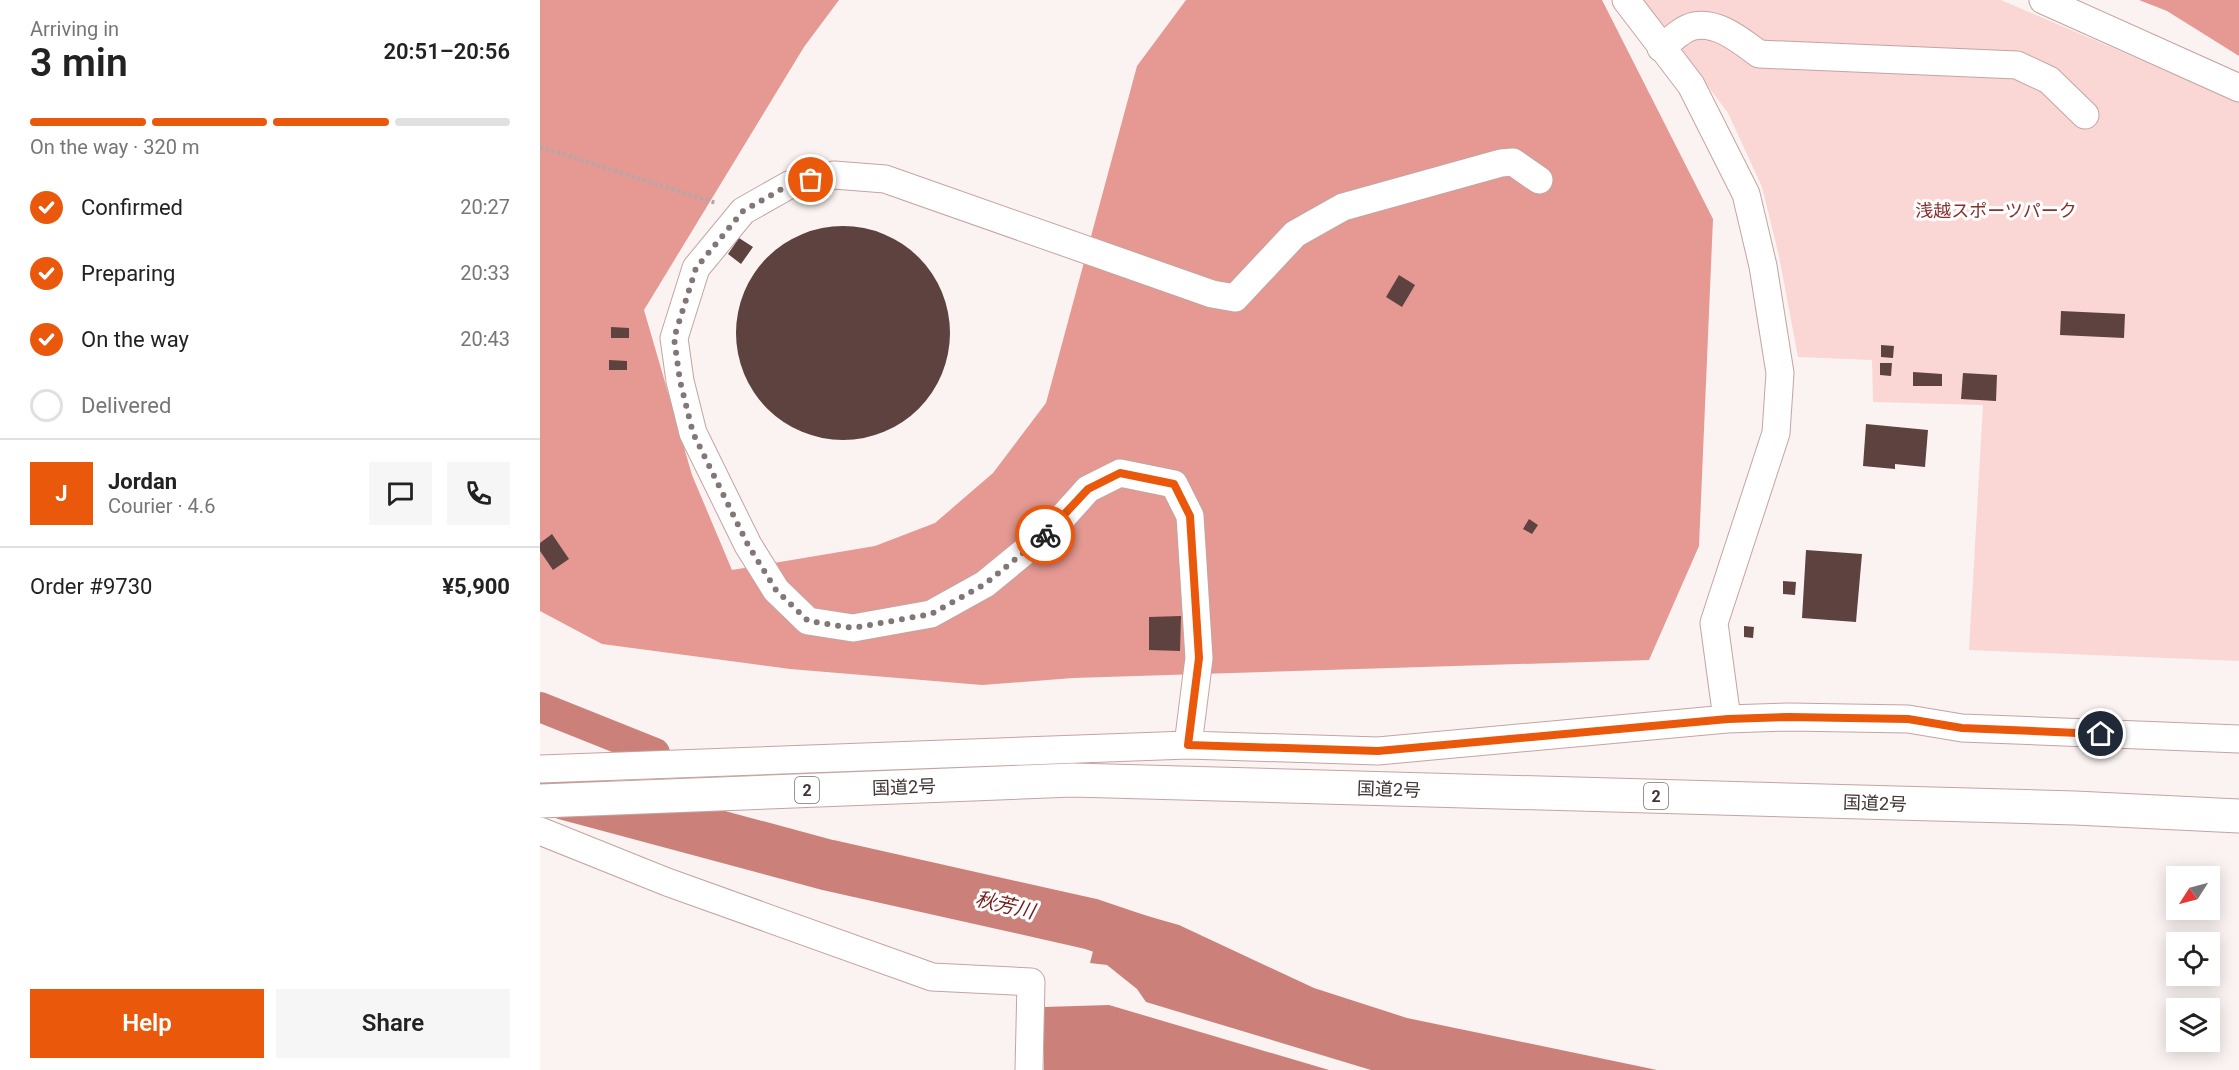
<!DOCTYPE html>
<meta charset="utf-8">
<style>
:root{--surface:#fff;--page:#f6f6f6;--text:#222;--muted:#767676;--line:#e0e0e0;--accent:#ea580c}
body{margin:0;font-family:Roboto,"Noto Sans JP",sans-serif;background:var(--page);color:var(--text);height:100vh;display:flex;flex-direction:column;font-size:22px;white-space:nowrap}
*{box-sizing:border-box;margin:0}
p{font-size:20px;color:var(--muted)}
.icon{flex:none;width:33px;height:33px;fill:none;stroke:currentColor;stroke-width:2;stroke-linecap:round;stroke-linejoin:round}
.map{position:relative;flex:1;overflow:hidden}
.sheet{display:flex;flex-direction:column;background:var(--surface);width:540px}
.sheet>*{flex:none}
.needle{width:39px;rotate:234deg}
.tools{position:absolute;left:1626px;top:866px;display:grid;gap:12px}
.tools a{display:grid;place-items:center;width:54px;height:54px;border-radius:0px;background:var(--surface);box-shadow:0 3px 15px #0003;font-size:30px}
.pin{position:absolute;display:grid;place-items:center;width:51px;height:51px;color:#fff;margin:-26px;border:3px solid #fff;border-radius:50%;box-shadow:0 2px 6px #0007}
.courier{position:absolute;display:grid;place-items:center;width:60px;height:60px;margin:-30px;border:4px solid #ea580c;border-radius:50%;background:#fff;color:#222;box-shadow:0 2px 8px #0007}
.overview em{font-style:normal;font-weight:600}
.overview div{display:flex;flex-direction:column-reverse}
.overview{display:flex;align-items:center;justify-content:space-between;height:102px;padding:0 30px}
h1{font-size:39px;font-weight:600;line-height:45px}
.bar{display:grid;grid-template-columns:repeat(4,1fr);gap:9px 6px;align-content:center;height:72px;padding:0 30px}
.bar i{height:8px;border-radius:4px;background:var(--line)}
.bar .selected{background:var(--accent)}
.bar p{grid-column:span 4}
.line{display:flex;align-items:center;gap:15px;padding:0 30px;border-top:2px solid var(--line)}
.line div{flex:1}
.round{display:grid;place-items:center;flex:none;width:63px;height:63px;border-radius:0px;background:var(--page)}
ol{padding:0 30px;list-style:none}
li{display:flex;align-items:center;gap:18px;height:66px}
li p{margin-inline-start:auto}
li .icon{padding:6px;border-radius:50%;background:var(--accent);color:#fff;stroke-width:4}
li:last-child{color:var(--muted)}
li i{width:33px;height:33px;border:3px solid var(--line);border-radius:50%}
.primary-button{display:flex;gap:12px;margin-top:auto;padding:12px 30px}
.primary-button a{flex:1;height:69px;border-radius:0px;background:var(--accent);color:#fff;font-size:24px;font-weight:600;line-height:69px;text-align:center}
.primary-button a+a{background:var(--page);color:var(--text)}
main{display:flex;flex:1;min-height:0}
.map>svg:first-child{display:block}
.green{fill:#fad7d4}
.forest{fill:#e59992}
.water{fill:#cb817a}
.lines{fill:none;stroke-linecap:round;stroke-linejoin:round}
.canal{stroke:#cb817a;stroke-width:30}
.river{stroke:#cb817a;stroke-width:51}
.building{fill:#5d423f}
.minor-casing{stroke:#c4a4a0;stroke-width:29}
.highway-casing{stroke:#c4a4a0;stroke-width:35}
.path{stroke:#b2a8a7;stroke-width:4;stroke-dasharray:3 3;stroke-linecap:butt}
.minor{stroke:#fff;stroke-width:27}
.highway{stroke:#fff;stroke-width:33}
.done{stroke:#827776;stroke-width:6;stroke-dasharray:0 10.8}
.route{stroke:#ea580c;stroke-width:8}
.labels{text-anchor:middle;dominant-baseline:central;stroke-width:6;stroke-linejoin:round;paint-order:stroke}
.shield{fill:#fff;stroke:#7a7170;stroke-width:1.5}
.shield-label{font-size:16px;font-weight:bold;fill:#413433}
.park-label{font-size:18px;fill:#882f2c;stroke:#fff}
.street-label{font-size:18px;fill:#413433;stroke:#fff}
.water-label{font-size:20px;font-style:italic;fill:#761d1d;stroke:#fff}
</style>
<main>
<section class="sheet">
<div class="overview"><div><h1>3 min</h1><p>Arriving in</p></div><em>20:51–20:56</em></div>
<div class="bar"><i class="selected"></i><i class="selected"></i><i class="selected"></i><i></i><p>On the way · 320 m</p></div>
<ol>
<li><svg class="icon" aria-label="check" viewBox="0 0 24 24"><path d="M5 12l5 5 9-10"/></svg>Confirmed<p>20:27</p></li>
<li><svg class="icon" aria-label="check" viewBox="0 0 24 24"><path d="M5 12l5 5 9-10"/></svg>Preparing<p>20:33</p></li>
<li><svg class="icon" aria-label="check" viewBox="0 0 24 24"><path d="M5 12l5 5 9-10"/></svg>On the way<p>20:43</p></li>
<li><i></i>Delivered</li>
</ol>
<div class="line" style="height:108px"><b class="round" style="background:var(--accent);color:#fff">J</b><div><b>Jordan</b><p>Courier · 4.6</p></div><a class="round"><svg class="icon" aria-label="chat" viewBox="0 0 24 24"><path d="M4 5h16v11H9l-5 4z"/></svg></a><a class="round"><svg class="icon" aria-label="phone" viewBox="0 0 24 24"><path d="M5 4h4l2 5-3 2q2 4 5 5l2-3 5 2v4C11 20 4 13 5 4z"/></svg></a></div>
<div class="line" style="height:78px"><div>Order #9730</div><b>¥5,900</b></div>
<div class="primary-button"><a>Help</a><a>Share</a></div>
</section>
<div class="map">
<svg width="1699" height="1070" viewBox="0 0 1699 1070">
<rect width="100%" height="100%" fill="#faf3f2"/>
<path class="green" d="M 1103,0 L 1461,0 L 1699,102 L 1699,661 L 1429,650 L 1443,405 L 1333,402 L 1332,360 L 1258,357 L 1239,256 L 1222,187 L 1188,113 Z"/>
<path class="forest" d="M 0,0 L 299,0 L 264,47 L 104,310 L 152,475 L 192,570 L 335,546 L 395,523 L 453,473 L 506,403 L 597,66 L 646,0 L 1062,0 L 1173,219 L 1159,546 L 1109,660 L 533,678 L 442,685 L 250,669 L 62,644 L 0,611 Z
M 1599,0 L 1699,0 L 1699,56 L 1627,11 Z"/>
<path class="water" d="M 565,904 L 639,925 L 774,988 L 867,1018 L 1117,1070 L 831,1070 L 606,1002 L 597,989 L 567,965 L 550,963 Z
M 569,1005 L 789,1070 L 504,1070 L 504,1007 Z"/>
<g class="lines">
<path class="canal" d="M 0,707 L 115,753"/>
<path class="river" d="M 0,784 L 24,794 L 288,865 L 551,924 L 625,949"/>
</g>
<path class="building" d="M196 333a107 107 0 1 1 214 0a107 107 0 1 1-214 0Z
M 199,238 L 213,247 L 201,264 L 188,254 Z
M 859,275 L 875,285 L 862,307 L 846,297 Z
M 1521,311 L 1585,314 L 1584,338 L 1520,335 Z
M 71,327 L 89,328 L 89,338 L 71,338 Z
M 1341,345 L 1354,346 L 1353,358 L 1341,357 Z
M 69,360 L 87,361 L 87,370 L 69,370 Z
M 1340,363 L 1352,363 L 1351,376 L 1340,375 Z
M 1373,372 L 1402,374 L 1402,386 L 1373,386 Z
M 1423,373 L 1457,375 L 1456,401 L 1421,399 Z
M 1326,424 L 1388,430 L 1385,467 L 1355,464 L 1355,469 L 1323,466 Z
M 989,519 L 998,525 L 992,534 L 983,529 Z
M 12,534 L 29,559 L 13,570 L 0,551 L 0,543 Z
M 1266,550 L 1322,554 L 1316,622 L 1262,618 Z
M 1243,581 L 1256,582 L 1255,595 L 1243,594 Z
M 641,616 L 640,651 L 609,650 L 609,617 Z
M 1204,626 L 1214,627 L 1213,638 L 1204,637 Z"/>
<g class="lines">
<g class="minor-casing">
<path id="minor" d="M 1086,0 L 1151,85 L 1206,194 L 1223,266 L 1240,373 L 1236,433 L 1174,623 L 1187,719
M 1503,0 L 1699,88
M 1121,48 C 1130,41 1143,28 1154,26 C 1178,21 1201,41 1219,54 L 1477,65 L 1509,80 L 1545,115
M 648,745 L 659,658 L 650,516 L 634,484 L 580,473 L 548,489 L 512,529 L 445,584 L 391,614 L 313,628 L 268,621 L 236,590 L 208,545 L 153,433 L 140,381 L 134,338 L 156,268 L 203,211 L 249,185 L 294,175 L 345,179 L 672,294 L 695,298 L 755,234 L 803,207 L 961,163 L 973,162 L 999,180
M 0,769 L 648,745 L 838,751 L 1187,719 L 1249,717 L 1368,719 L 1422,728 L 1699,739
M 0,831 L 127,882 L 392,977 L 491,982 L 489,1070"/>
</g>
<g class="highway-casing">
<path id="highway" d="M 0,801 L 533,780 L 1535,808 L 1699,816"/>
</g>
<path class="path" d="M 0,147 L 176,203"/>
<use href="#minor" class="minor"/>
<use href="#highway" class="highway"/>
</g>
<g class="lines">
<path class="done" d="M 271,180 L 249,185 L 203,211 L 156,268 L 134,338 L 140,381 L 153,433 L 208,545 L 236,590 L 268,621 L 313,628 L 391,614 L 445,584 L 505,535"/>
<path class="route" d="M 505,535 L 548,489 L 580,473 L 634,484 L 650,516 L 659,658 L 648,745 L 838,751 L 1188,719 L 1249,717 L 1368,719 L 1422,728 L 1561,734"/>
</g>
<g class="labels">
<g class="shield">
<rect x="255" y="777" width="24" height="26" rx="4.5"/>
<rect x="1104" y="783" width="24" height="26" rx="4.5"/>
</g>
<g class="shield-label">
<text x="267" y="790">2</text>
<text x="1116" y="796">2</text>
</g>
<g class="park-label">
<text x="1456" y="210">浅越スポーツパーク</text>
</g>
<g class="street-label">
<text transform="translate(364 787) rotate(-2)">国道2号</text>
<text transform="translate(849 789) rotate(2)">国道2号</text>
<text transform="translate(1335 803) rotate(2)">国道2号</text>
</g>
<g class="water-label">
<text transform="translate(465 905) rotate(13)">秋芳川</text>
</g>
</g>
</svg>
<div class="tools">
<a><svg class="needle" viewBox="-14 -14 28 28"><path d="M0-13l5 13h-10z" fill="#e53935"/><path d="M0 13l5-13h-10z" fill="#767676"/></svg></a>
<a><svg class="icon" aria-label="locate" viewBox="0 0 24 24"><circle cx="12" cy="12" r="6"/><path d="M12 2v4M12 18v4M2 12h4M18 12h4"/></svg></a>
<a><svg class="icon" aria-label="layers" viewBox="0 0 24 24"><path d="M12 4l9 5-9 5-9-5zM3 14l9 5 9-5"/></svg></a>
</div>
<div class="pin" style="left:271px;top:180px;background:#ea580c"><svg class="icon" aria-label="bag" viewBox="0 0 24 24"><path d="M5 8h14l-1 12H6zM9 8a3 3 0 0 1 6 0"/></svg></div>
<div class="pin" style="left:1561px;top:734px;background:#1f2937"><svg class="icon" aria-label="home" viewBox="0 0 24 24"><path d="M3 11l9-7 9 7M6 9v11h12V9"/></svg></div>
<div class="courier" style="left:505px;top:535px"><svg class="icon" aria-label="bike" viewBox="0 0 24 24"><circle cx="6" cy="16" r="4"/><circle cx="18" cy="16" r="4"/><path d="M6 16l4-8h5l3 8M10 8l3 8H6M13 5h3"/></svg></div>
</div>
</main>
